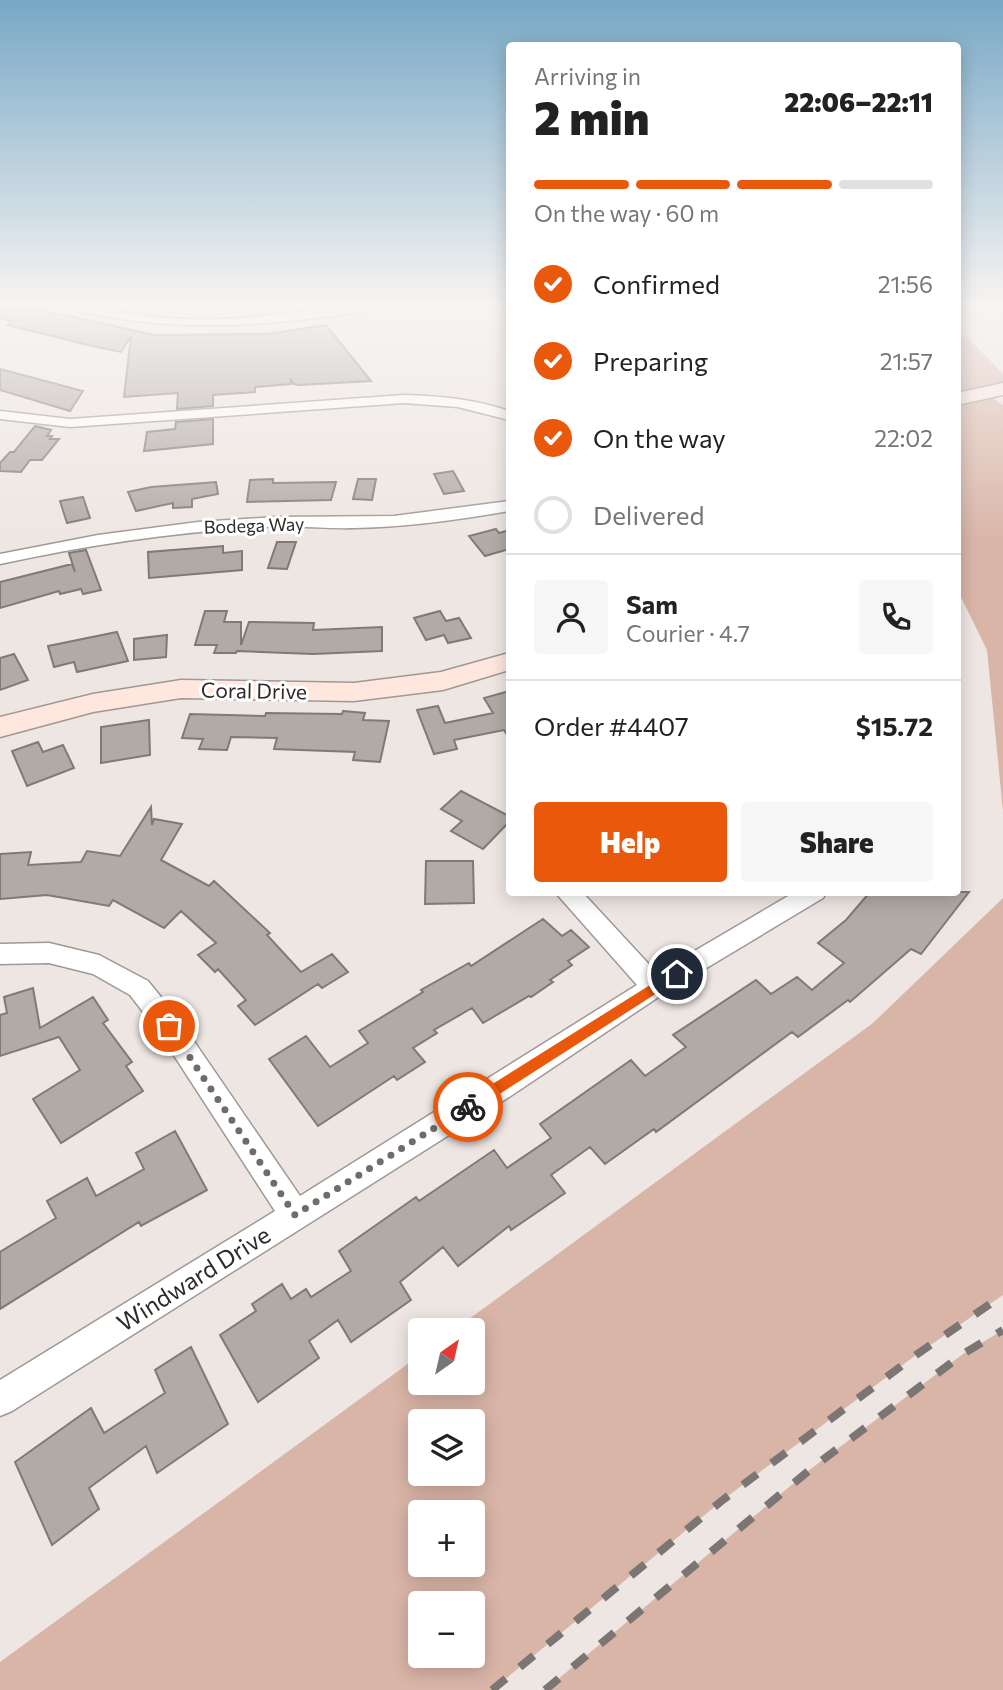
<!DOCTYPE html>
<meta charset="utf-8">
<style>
:root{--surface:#fff;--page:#f6f6f6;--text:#222;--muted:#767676;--line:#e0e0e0;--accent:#ea580c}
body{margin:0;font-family:Commissioner,sans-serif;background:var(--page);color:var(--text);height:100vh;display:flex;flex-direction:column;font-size:26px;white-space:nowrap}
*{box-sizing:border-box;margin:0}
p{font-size:23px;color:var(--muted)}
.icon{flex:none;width:38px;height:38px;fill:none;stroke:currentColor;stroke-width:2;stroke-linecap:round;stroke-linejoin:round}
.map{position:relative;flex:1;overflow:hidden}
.side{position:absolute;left:506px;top:42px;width:455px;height:854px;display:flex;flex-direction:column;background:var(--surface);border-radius:7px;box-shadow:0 4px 18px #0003}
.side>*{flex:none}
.needle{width:46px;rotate:34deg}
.tools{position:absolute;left:408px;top:1318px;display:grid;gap:14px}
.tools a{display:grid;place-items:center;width:77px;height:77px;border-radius:7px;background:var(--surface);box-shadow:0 4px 18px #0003;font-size:35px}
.pin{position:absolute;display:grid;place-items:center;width:60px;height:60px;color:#fff;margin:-30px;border:4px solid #fff;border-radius:50%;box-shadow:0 2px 7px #0007}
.courier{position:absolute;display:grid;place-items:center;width:70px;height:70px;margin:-35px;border:5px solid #ea580c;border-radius:50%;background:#fff;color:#222;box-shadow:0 2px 9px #0007}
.head em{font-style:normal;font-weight:800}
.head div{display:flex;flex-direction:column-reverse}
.head{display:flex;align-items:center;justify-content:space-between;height:119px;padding:0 28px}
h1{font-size:46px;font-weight:800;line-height:52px}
.bar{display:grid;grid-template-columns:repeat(4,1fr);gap:10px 7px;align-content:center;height:84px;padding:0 28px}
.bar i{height:9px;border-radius:5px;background:var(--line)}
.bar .current{background:var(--accent)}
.bar p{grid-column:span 4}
.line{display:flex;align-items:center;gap:18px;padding:0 28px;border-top:2px solid var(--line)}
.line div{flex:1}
.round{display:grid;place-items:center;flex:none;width:74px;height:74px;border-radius:7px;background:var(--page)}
ol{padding:0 28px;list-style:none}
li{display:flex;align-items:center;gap:21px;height:77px}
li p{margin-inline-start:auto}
li .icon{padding:7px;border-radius:50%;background:var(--accent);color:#fff;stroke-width:4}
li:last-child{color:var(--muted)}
li i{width:38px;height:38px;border:4px solid var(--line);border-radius:50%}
.cta{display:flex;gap:14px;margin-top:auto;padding:14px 28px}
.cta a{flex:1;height:80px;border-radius:7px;background:var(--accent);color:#fff;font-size:28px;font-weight:800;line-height:80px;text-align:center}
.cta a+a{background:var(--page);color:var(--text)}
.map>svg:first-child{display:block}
.green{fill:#d9b5a7;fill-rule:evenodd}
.building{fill:#b2aaa7;stroke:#807976;stroke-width:2}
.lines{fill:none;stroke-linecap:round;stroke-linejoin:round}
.street-casing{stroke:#9f9895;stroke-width:3}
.secondary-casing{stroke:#9f9895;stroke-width:3}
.street{fill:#fff;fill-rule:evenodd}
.secondary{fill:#ffe7dd;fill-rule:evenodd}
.rail{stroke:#7b7674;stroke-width:8;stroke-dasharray:18 18;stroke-linecap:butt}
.route{fill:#ea580c}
.done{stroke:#716c6a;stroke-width:7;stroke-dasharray:0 12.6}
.labels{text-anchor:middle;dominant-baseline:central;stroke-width:6;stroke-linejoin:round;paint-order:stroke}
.far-street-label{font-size:18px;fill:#2d2a29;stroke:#fff}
.street-label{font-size:21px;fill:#2d2a29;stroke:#fff}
.near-street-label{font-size:24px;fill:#2d2a29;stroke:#fff}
</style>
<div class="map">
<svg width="1003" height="1690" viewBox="0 0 1003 1690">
<rect width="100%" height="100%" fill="#eee6e3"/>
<path class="green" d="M 957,333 L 966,336 L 1003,374 L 1003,389 L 985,393 L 1003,405 L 1003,811 L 987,650 L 957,589 Z
M 1003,898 L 1003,1295 L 916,1355 L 724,1499 L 492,1690 L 0,1690 L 0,1662 L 420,1355 L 420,1382 L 472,1382 L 472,1330 L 454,1330 L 873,1023 ZM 472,1421 L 472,1474 L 420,1474 L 420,1421 ZM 420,1512 L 472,1512 L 472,1564 L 420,1564 ZM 420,1603 L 472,1603 L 472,1656 L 420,1656 Z
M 1003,1330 L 1003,1690 L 545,1690 L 812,1468 L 963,1354 Z"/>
<path class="building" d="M 0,306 L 22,306 L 155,335 L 267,334 L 326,325 L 371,381 L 299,385 L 294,384 L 291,380 L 291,384 L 255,387 L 255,392 L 213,395 L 213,406 L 177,409 L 178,393 L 124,397 L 131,336 L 121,352 L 92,346 L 8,325 L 13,322 L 0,318 Z
M 0,369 L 83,391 L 70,411 L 0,390 Z
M 213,419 L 213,444 L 144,451 L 147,432 L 175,429 L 176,422 Z
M 35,426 L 51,430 L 47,436 L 52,436 L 50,439 L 59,439 L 42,460 L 30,460 L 21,472 L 0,471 L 0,463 L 10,452 L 14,452 Z
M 453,471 L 464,491 L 444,494 L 434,474 Z
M 273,479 L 273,483 L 336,482 L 331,500 L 247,502 L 250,480 Z
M 358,479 L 376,479 L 372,500 L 353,499 Z
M 216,482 L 218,494 L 192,499 L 192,507 L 173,508 L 173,503 L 136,511 L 128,492 L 151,487 Z
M 83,497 L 90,518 L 67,523 L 60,501 Z
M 496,529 L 499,533 L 509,530 L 509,549 L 485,556 L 469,536 Z
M 277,542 L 296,542 L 287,569 L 268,568 Z
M 223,546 L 223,553 L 242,551 L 242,570 L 149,578 L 148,552 Z
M 86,550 L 101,590 L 83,594 L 81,589 L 60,594 L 59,591 L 0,608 L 0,582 L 72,564 L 75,572 L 69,553 Z
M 205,611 L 227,611 L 224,622 L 241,622 L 241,645 L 249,622 L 314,623 L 313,630 L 382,627 L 382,651 L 313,654 L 237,651 L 236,653 L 214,653 L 217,645 L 195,645 Z
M 440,611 L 446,621 L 459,618 L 471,638 L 448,643 L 444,635 L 426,640 L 414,618 Z
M 117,632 L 128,661 L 77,672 L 74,662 L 54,667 L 48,646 Z
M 167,635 L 166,657 L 134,660 L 134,639 Z
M 14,654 L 28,680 L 0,690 L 0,658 Z
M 509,691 L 509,738 L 504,730 L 454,740 L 457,749 L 434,754 L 417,710 L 438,706 L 445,723 L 493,713 L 484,698 Z
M 343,711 L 365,713 L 363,720 L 389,721 L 380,762 L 353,760 L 355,752 L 274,749 L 277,738 L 231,737 L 227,750 L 199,749 L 203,739 L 182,738 L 190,714 L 265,716 L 266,713 L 342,714 Z
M 149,720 L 150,755 L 101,763 L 101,727 Z
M 38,742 L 43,752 L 63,745 L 74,768 L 27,786 L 12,751 Z
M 461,791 L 509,816 L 509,822 L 483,849 L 451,831 L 462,821 L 441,809 Z
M 151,807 L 152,825 L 154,819 L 182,824 L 161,860 L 209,886 L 214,881 L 270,933 L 267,935 L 301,972 L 332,954 L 348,972 L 322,988 L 318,984 L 255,1025 L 238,1006 L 246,1000 L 218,969 L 215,972 L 198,955 L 216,943 L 181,911 L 164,928 L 113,900 L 109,906 L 47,895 L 0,899 L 0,854 L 31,852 L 28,865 L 81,862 L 87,851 L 120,856 Z
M 426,861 L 473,861 L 474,903 L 425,904 Z
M 870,892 L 969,892 L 921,954 L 911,949 L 850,1002 L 848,1000 L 798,1037 L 792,1032 L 656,1132 L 654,1129 L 605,1164 L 590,1147 L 551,1175 L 565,1193 L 511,1230 L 509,1226 L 458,1266 L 443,1247 L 400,1282 L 411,1300 L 351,1342 L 338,1320 L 309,1341 L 319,1358 L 258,1402 L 220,1335 L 256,1311 L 252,1304 L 282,1284 L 291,1299 L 306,1289 L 311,1297 L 351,1271 L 339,1251 L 416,1197 L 419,1201 L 494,1150 L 507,1168 L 551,1138 L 540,1124 L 631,1060 L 645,1076 L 686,1047 L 673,1035 L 756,980 L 771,994 L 797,977 L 812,990 L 844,963 L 818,943 L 846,920 Z
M 543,919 L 562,936 L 571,930 L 589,947 L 568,961 L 572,965 L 550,980 L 553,982 L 531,997 L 529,996 L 483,1023 L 472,1008 L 434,1030 L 437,1033 L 413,1048 L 425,1062 L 397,1080 L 394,1076 L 318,1126 L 269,1059 L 306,1036 L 330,1067 L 368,1043 L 359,1031 L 423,992 L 421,990 L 469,963 L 471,966 Z
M 33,988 L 40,1028 L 93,997 L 108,1020 L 103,1023 L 132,1062 L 126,1066 L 143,1091 L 61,1143 L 33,1099 L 80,1070 L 59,1037 L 0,1056 L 0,1015 L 7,1013 L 4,997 Z
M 175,1131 L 207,1190 L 141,1226 L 139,1222 L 0,1309 L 0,1252 L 56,1218 L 47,1201 L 87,1178 L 96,1196 L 144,1169 L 136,1153 Z
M 191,1347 L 228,1424 L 157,1473 L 146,1446 L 89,1488 L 99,1509 L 52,1545 L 15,1462 L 91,1408 L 104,1433 L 165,1393 L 155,1370 Z"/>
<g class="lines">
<g class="street-casing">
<path id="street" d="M 68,306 C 95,306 121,312 147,316 C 172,319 198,320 222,319 C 274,318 326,305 377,306 L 371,310 C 269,327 171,334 70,309 Z
M 404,395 C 440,396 475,399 509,411 L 509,420 L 458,407 L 404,403 L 70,427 L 0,419 L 0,411 L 70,419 Z
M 509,501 L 509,511 C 458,520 407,527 355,528 C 325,529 295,525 264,527 C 175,532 87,545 0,564 L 0,554 L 98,535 L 198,522 L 276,517 L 394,516 Z
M 555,892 L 582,892 L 657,973 L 795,892 L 827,892 L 823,898 L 663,994 L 506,1099 L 12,1411 L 0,1416 L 0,1380 L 275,1211 L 160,1034 L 130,995 L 93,974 L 49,963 L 0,964 L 0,944 L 49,943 L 99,955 L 148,981 L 178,1018 L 300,1196 L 637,985 Z"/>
</g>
<g class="secondary-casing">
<path id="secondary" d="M 1003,383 L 1003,395 L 957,405 L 957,393 Z
M 509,653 L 509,670 L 443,690 L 354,701 L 181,698 L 93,712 L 0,737 L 0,717 L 93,694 L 181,680 L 354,683 L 441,672 Z"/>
</g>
<use href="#street" class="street"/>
<use href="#secondary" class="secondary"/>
<path class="rail" d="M 492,1690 L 724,1499 L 916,1355 L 1003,1295
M 545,1690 L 812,1468 L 963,1354 L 1003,1330"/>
</g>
<linearGradient id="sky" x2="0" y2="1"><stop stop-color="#77a8c6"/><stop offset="0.56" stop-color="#f7f4f2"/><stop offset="1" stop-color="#f7f4f2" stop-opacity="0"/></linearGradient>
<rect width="1003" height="542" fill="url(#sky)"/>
<path class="route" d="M 677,968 L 683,974 L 682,977 L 473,1111 L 464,1111 L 464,1102 Z"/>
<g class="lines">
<path class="done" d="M 169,1026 L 295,1215 L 468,1107"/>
</g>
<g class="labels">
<g class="far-street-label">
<text transform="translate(254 525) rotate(-2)">Bodega Way</text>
</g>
<g class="street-label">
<text transform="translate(254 690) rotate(1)">Coral Drive</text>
</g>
<g class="near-street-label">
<text transform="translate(193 1278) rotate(-32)">Windward Drive</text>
</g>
</g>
</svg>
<div class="tools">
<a><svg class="needle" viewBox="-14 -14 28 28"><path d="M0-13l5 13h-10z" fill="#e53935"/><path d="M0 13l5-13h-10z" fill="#767676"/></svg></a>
<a><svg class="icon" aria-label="layers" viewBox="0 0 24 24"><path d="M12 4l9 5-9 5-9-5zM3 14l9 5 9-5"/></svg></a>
<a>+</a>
<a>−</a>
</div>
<div class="pin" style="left:169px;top:1026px;background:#ea580c"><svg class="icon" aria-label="bag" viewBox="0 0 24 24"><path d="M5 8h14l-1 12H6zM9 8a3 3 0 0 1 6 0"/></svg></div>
<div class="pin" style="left:677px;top:974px;background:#1f2937"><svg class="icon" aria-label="home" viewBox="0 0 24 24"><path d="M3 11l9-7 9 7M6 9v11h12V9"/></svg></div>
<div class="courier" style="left:468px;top:1107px"><svg class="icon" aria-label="bike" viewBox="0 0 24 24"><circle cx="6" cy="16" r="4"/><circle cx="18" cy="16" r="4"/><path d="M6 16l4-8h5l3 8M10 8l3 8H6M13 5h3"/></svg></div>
<section class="side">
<div class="head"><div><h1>2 min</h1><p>Arriving in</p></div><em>22:06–22:11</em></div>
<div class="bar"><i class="current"></i><i class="current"></i><i class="current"></i><i></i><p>On the way · 60 m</p></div>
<ol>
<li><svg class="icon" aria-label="check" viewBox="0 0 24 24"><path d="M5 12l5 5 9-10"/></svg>Confirmed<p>21:56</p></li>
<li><svg class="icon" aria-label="check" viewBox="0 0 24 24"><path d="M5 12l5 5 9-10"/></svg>Preparing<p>21:57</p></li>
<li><svg class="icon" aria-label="check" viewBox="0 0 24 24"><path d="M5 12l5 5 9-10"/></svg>On the way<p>22:02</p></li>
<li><i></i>Delivered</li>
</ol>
<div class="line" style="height:126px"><a class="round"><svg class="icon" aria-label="person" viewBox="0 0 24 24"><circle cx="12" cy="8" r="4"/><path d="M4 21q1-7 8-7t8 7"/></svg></a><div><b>Sam</b><p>Courier · 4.7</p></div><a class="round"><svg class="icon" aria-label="phone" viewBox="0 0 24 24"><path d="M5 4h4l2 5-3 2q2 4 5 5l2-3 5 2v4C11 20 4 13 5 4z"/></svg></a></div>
<div class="line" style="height:91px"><div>Order #4407</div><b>$15.72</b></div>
<div class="cta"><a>Help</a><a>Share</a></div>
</section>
</div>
